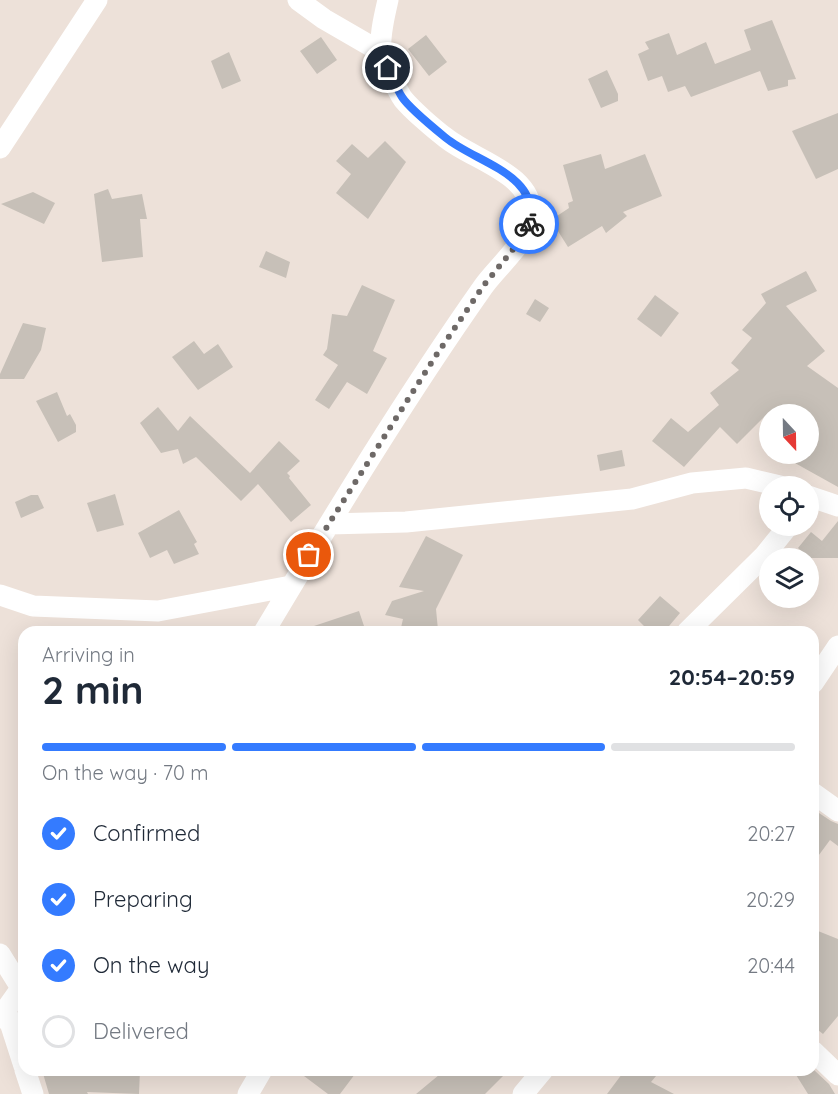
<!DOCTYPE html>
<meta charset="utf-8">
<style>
:root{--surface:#fff;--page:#f6f6f7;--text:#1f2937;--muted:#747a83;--line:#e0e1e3;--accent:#347bff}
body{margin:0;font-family:Quicksand,sans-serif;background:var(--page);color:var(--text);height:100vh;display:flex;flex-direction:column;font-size:22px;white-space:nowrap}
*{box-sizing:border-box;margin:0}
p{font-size:20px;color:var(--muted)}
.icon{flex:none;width:33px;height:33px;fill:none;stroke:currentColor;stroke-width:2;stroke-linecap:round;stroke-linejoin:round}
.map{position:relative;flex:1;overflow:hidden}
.sheet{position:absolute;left:18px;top:626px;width:801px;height:450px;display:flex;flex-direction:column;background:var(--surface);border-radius:18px;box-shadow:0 6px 24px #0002}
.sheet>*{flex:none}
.needle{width:39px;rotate:158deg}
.buttons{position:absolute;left:759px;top:404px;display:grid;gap:12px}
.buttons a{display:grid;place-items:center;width:60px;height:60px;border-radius:50%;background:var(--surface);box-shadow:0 6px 24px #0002;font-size:30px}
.pin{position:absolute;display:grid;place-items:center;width:51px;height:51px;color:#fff;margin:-26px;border:3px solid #fff;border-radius:50%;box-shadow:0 2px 6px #0007}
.courier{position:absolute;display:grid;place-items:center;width:60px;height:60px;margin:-30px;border:4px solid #347bff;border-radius:50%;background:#fff;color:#222;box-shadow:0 2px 8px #0007}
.summary em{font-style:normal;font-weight:800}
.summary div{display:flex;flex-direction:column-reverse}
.summary{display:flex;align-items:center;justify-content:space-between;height:102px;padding:0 24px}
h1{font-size:39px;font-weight:800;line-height:45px}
.bar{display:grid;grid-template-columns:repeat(4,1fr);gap:9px 6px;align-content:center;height:72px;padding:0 24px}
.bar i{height:8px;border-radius:4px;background:var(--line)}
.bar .selected{background:var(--accent)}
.bar p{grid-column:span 4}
ol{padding:0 24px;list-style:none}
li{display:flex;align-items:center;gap:18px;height:66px}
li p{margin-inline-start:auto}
li .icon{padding:6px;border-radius:50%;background:var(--accent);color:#fff;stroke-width:4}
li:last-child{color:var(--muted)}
li i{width:33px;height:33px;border:3px solid var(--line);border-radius:50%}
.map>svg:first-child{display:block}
.building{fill:#c7c0b8}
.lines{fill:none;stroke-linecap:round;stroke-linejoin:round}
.minor{stroke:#fff;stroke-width:21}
.done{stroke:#6e6967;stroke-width:6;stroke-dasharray:0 10.8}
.route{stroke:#347bff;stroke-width:8}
</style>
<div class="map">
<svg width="838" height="1094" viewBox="0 0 838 1094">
<rect width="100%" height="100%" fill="#ede1d9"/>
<path class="building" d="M 772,20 L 796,79 L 788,80 L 788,86 L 768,91 L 760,71 L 691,97 L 685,86 L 668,92 L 662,76 L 648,81 L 638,54 L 649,49 L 645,42 L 669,33 L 677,55 L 706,42 L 715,64 L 751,50 L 744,30 Z
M 426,35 L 447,62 L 429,76 L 408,49 Z
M 321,37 L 337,60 L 317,74 L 300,51 Z
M 229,52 L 241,81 L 222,89 L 211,61 Z
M 607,70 L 618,94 L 618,101 L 601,108 L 588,79 Z
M 838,113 L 838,169 L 816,179 L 792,131 Z
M 385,141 L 406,162 L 368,219 L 336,193 L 351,174 L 336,161 L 352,144 L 368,158 Z
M 601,154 L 605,169 L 645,154 L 662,196 L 623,212 L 627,216 L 606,233 L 602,226 L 568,247 L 551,220 L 569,208 L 568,203 L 573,201 L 563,165 Z
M 108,189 L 112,199 L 142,194 L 147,219 L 140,219 L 143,257 L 102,262 L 94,194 Z
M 33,192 L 55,203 L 44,224 L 1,204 Z
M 266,251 L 290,262 L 286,278 L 259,267 Z
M 806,271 L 817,291 L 786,306 L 825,351 L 807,366 L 838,388 L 838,487 L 777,453 L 808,453 L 808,414 L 767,414 L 737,444 L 720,427 L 684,467 L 652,441 L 671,418 L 688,432 L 719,405 L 710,393 L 739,370 L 731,363 L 752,338 L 742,330 L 766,303 L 761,294 Z
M 362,285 L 395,300 L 373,351 L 387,358 L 367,394 L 347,382 L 329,409 L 315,400 L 338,365 L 323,355 L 327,349 L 332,314 L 347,316 Z
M 655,295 L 679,313 L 661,337 L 637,319 Z
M 535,299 L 549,308 L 540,322 L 526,314 Z
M 23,323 L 46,328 L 41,350 L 24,379 L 0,379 L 0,374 Z
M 194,341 L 204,354 L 218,344 L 233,367 L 198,390 L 172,357 Z
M 57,392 L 67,416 L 70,414 L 76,425 L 76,432 L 58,442 L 36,401 Z
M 158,407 L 178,431 L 190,416 L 250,473 L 279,441 L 300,461 L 287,473 L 290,476 L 289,478 L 311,505 L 291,522 L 258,484 L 241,501 L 196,457 L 183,464 L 178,449 L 161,453 L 140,423 Z
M 622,450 L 625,466 L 600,471 L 597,455 Z
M 115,494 L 124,525 L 97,532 L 87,503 Z
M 31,495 L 38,495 L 44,508 L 21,518 L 15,502 Z
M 179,510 L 197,542 L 194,544 L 199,554 L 174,564 L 167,550 L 150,558 L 138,533 Z
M 838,521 L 838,558 L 809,558 L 798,548 L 811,532 L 822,541 Z
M 426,536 L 463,555 L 436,609 L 438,630 L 400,632 L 403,619 L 385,615 L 392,601 L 424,591 L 399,587 Z
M 660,596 L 680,613 L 664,632 L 650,632 L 638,620 Z
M 359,611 L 366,632 L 309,632 L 308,628 Z
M 813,809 L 831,821 L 838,824 L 838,846 L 830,840 L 813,863 Z
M 813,929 L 838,939 L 838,1016 L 823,1034 L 813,1026 Z
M 42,1070 L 140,1070 L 139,1094 L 87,1092 L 88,1094 L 49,1094 Z
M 296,1070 L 358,1070 L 340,1094 L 328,1094 Z
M 445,1070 L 509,1070 L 485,1094 L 416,1094 Z
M 625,1070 L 661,1070 L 651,1082 L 674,1094 L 607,1094 Z
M 793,1070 L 814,1070 L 829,1084 L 835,1094 L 808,1094 Z"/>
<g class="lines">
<path class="minor" d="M 298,0 L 324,19 L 381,52
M 0,148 L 97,0
M 808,496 L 838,506
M 329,524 L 406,522 L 632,499 L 692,483 L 746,478 L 780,486
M 0,595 L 33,606 L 158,611 L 291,586
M 264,632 C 334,515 405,398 483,287 C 496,268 529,241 531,217 C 535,174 473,160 446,138 C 434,129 412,110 403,99 C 398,92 384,62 382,54 C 378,41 385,13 388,0
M 687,632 L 764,556 L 789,525
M 813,683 L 838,646
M 813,793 L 838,811
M 0,954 L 21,988
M 6,1010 L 24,1066
M 0,1018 L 24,984
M 813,1051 L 838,1075
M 25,1070 L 33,1094
M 248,1094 L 262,1070
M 523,1094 L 543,1070"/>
</g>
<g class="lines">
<path class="done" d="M 309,555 L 435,357 L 484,285 L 528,231 L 529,224"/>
<path class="route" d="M 388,68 C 393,77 396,88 402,97 C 409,108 435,129 446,138 C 475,162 542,175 529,224"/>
</g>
</svg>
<div class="buttons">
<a><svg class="needle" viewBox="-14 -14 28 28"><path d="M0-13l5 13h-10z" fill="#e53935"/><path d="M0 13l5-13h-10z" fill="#747a83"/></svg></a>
<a><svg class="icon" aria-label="locate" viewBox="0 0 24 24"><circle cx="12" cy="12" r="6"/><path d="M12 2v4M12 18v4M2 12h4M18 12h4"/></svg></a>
<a><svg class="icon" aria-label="layers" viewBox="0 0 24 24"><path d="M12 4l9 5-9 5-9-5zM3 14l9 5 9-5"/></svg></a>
</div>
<div class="pin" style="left:309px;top:555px;background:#ea580c"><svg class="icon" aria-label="bag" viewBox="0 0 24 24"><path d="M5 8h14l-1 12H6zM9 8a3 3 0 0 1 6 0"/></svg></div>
<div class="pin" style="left:388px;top:68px;background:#1f2937"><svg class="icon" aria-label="home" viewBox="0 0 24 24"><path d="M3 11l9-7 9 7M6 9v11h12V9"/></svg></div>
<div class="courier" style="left:529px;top:224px"><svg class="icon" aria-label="bike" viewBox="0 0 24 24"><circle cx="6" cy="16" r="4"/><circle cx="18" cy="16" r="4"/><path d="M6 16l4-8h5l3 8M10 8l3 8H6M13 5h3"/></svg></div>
<section class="sheet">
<div class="summary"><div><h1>2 min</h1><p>Arriving in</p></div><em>20:54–20:59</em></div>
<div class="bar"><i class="selected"></i><i class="selected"></i><i class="selected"></i><i></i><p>On the way · 70 m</p></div>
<ol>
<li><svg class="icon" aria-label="check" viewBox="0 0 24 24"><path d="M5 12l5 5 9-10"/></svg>Confirmed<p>20:27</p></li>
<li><svg class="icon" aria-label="check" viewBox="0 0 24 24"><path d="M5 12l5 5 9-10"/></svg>Preparing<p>20:29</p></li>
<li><svg class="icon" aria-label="check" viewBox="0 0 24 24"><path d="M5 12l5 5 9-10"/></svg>On the way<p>20:44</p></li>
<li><i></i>Delivered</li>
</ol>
</section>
</div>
